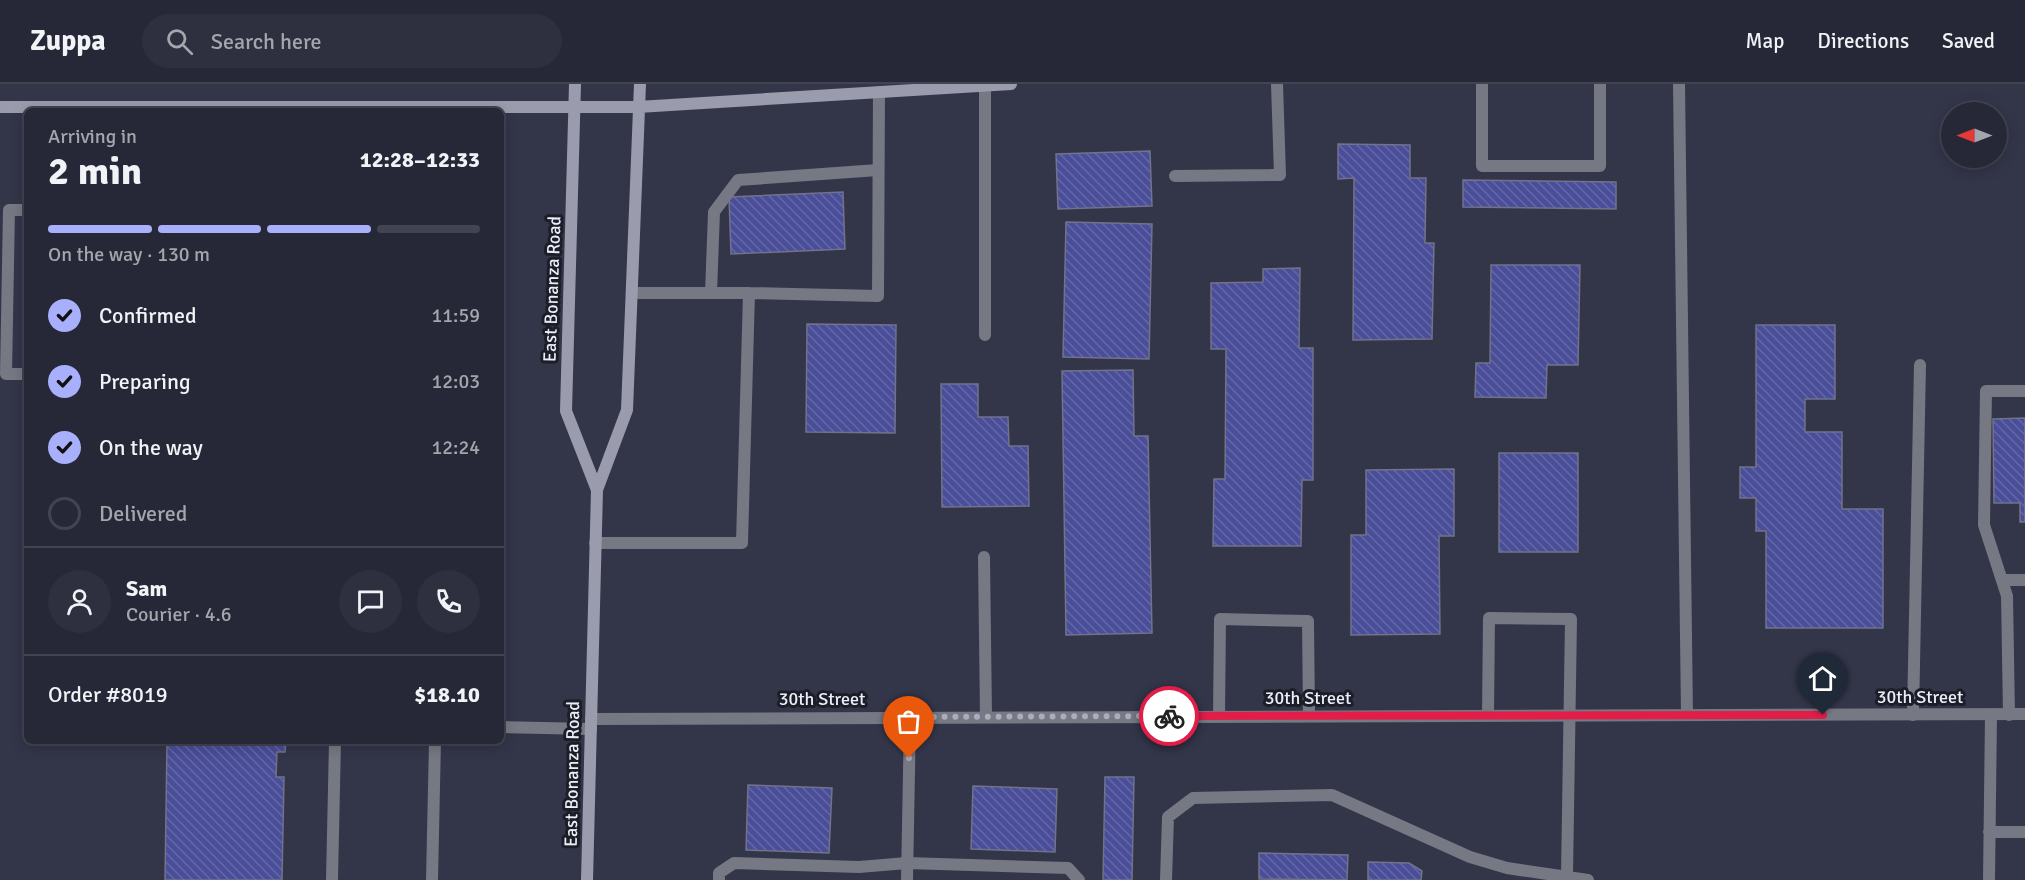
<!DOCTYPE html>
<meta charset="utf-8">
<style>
:root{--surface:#262837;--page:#2e303f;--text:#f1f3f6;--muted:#a4a6ad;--line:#424452;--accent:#a8b0fc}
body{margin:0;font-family:Signika,sans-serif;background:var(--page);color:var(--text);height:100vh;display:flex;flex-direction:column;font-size:22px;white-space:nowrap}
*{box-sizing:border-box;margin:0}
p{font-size:20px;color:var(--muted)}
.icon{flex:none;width:33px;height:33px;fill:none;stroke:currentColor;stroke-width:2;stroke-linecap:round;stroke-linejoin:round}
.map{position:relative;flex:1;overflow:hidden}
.sheet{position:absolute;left:24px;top:24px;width:480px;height:636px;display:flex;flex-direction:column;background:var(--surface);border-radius:9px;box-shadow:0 3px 15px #0003,0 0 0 2px var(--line)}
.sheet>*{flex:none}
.needle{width:39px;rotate:270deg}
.fabs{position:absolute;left:1941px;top:18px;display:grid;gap:12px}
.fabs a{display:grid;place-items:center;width:66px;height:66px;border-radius:50%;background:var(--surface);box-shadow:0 3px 15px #0003,0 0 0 2px var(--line);font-size:30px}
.pin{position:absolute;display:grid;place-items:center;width:51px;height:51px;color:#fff;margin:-62px -26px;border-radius:50% 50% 50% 0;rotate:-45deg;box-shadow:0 0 6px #0007}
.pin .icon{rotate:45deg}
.courier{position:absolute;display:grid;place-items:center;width:60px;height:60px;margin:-30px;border:4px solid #e11d48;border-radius:50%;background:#fff;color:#222;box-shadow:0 2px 8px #0007}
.headline em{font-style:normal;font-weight:800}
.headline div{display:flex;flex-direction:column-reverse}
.headline{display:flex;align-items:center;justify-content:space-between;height:102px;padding:0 24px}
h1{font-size:39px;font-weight:800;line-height:45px}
.bar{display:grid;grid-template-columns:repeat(4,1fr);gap:9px 6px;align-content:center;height:72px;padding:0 24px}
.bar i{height:8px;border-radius:4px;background:var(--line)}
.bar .selected{background:var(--accent)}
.bar p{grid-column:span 4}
.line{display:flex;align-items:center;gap:15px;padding:0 24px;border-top:2px solid var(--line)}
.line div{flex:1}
.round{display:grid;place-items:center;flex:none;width:63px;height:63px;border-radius:32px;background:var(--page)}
ol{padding:0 24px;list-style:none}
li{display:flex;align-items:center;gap:18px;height:66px}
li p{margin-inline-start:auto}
li .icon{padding:6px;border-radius:50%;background:var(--accent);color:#111;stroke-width:4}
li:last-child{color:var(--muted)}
li i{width:33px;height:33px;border:3px solid var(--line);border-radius:50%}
header{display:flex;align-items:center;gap:36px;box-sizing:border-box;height:84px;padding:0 30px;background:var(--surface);border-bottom:2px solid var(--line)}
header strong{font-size:28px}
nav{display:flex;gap:33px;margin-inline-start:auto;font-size:21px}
.search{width:420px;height:54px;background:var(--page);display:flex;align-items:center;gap:15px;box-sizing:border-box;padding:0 21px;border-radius:33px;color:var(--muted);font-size:22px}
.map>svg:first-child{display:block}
.building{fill:url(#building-back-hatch);stroke:#70738a;stroke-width:1.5}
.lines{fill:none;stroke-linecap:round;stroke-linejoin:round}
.lane{stroke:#767883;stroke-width:12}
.street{stroke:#767883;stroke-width:12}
.secondary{stroke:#9a9cad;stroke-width:12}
.done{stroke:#abadbc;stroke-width:6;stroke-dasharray:0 10.8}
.route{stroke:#e11d48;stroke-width:8}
.labels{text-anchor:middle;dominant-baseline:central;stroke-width:6;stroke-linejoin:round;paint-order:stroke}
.street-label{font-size:18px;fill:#ebedfa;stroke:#1c1e27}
</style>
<header>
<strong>Zuppa</strong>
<div class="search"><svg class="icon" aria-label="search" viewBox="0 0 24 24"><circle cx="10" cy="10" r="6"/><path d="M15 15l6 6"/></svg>Search here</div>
<nav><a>Map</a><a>Directions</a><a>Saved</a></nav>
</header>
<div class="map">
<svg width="2025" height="796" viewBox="0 0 2025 796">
<defs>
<pattern id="building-back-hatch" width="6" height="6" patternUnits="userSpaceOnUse" patternTransform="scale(1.5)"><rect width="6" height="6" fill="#4a4d98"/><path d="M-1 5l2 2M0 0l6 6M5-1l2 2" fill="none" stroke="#6467a7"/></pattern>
</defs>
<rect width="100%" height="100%" fill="#333549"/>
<path class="building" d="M 1338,60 L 1410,61 L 1410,94 L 1426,94 L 1425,159 L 1434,159 L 1432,255 L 1353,256 L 1354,94 L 1338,95 Z
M 1150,67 L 1152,122 L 1058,125 L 1056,70 Z
M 1463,96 L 1616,98 L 1616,125 L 1463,123 Z
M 843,108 L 845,165 L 731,170 L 729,113 Z
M 1066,138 L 1152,140 L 1149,275 L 1063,273 Z
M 1491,181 L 1580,181 L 1578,281 L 1547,281 L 1546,314 L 1475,313 L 1476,279 L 1490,279 Z
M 1300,184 L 1299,264 L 1313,264 L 1313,396 L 1302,396 L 1301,462 L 1213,462 L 1214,395 L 1225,395 L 1226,265 L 1211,265 L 1211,199 L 1263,198 L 1263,185 Z
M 807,240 L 896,241 L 895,349 L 806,348 Z
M 1756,241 L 1835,241 L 1835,315 L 1805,315 L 1805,348 L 1842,348 L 1842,425 L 1883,425 L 1883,544 L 1766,544 L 1766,447 L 1756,447 L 1756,414 L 1740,414 L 1740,383 L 1756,383 Z
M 1133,286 L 1134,352 L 1148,352 L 1152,549 L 1066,551 L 1062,287 Z
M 941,300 L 978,300 L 978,333 L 1008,333 L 1009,362 L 1028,362 L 1029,422 L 942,423 Z
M 2025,334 L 2025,438 L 2020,438 L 2020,419 L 1994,419 L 1993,335 Z
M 1499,369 L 1578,369 L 1578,468 L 1499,468 Z
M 1454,385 L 1454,452 L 1439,452 L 1440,550 L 1351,551 L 1351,451 L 1366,451 L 1366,386 Z
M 167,657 L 286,657 L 285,668 L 277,668 L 276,693 L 284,693 L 282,796 L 165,796 Z
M 1105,693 L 1134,693 L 1132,796 L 1103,796 Z
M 748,701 L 832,704 L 829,769 L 746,766 Z
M 973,702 L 1057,705 L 1055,768 L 971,765 Z
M 1259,769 L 1348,771 L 1347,796 L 1259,795 Z
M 1368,778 L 1409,779 L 1422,787 L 1421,796 L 1368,796 Z"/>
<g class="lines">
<path class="lane" d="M 1482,0 L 1482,82 L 1600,82 L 1600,0
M 1679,0 L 1687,631
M 1175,92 L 1280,91 L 1277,0
M 27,126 L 9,126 L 6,290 L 27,290
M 711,209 L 714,128 L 738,96 L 878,86
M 749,209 L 878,212 L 879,8
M 985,251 L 985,2
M 595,459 L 742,459 L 749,209 L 632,209
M 984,473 L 986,633
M 2002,496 L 2025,496
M 1488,631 L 1489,534 L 1571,535 L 1567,792
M 1913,631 L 1920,281
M 2009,631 L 2007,512 L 1984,441 L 1986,307 L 2025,307
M 1219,632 L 1220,535 L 1308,537 L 1309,632
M 501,643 L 591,645
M 1989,748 L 2025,748
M 332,796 L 335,657
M 432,796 L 435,657
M 719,796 L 719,789 L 734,779 L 859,783 L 907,779 L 1068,784 L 1079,796
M 1166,796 L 1168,733 L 1193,714 L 1332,711 L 1470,773 L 1507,784 L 1588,796
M 1989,796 L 1991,631"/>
<path class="street" d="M 591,635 L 2025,630
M 907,796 L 910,633"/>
<path class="secondary" d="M 575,0 L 566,327 L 597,406
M 0,23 L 638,23 L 1011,0
M 587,796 L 597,406 L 627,326 L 640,0"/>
</g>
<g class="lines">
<path class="done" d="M 909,674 L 910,633 L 1169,632"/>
<path class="route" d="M 1169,632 L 1823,631"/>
</g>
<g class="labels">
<g class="street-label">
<text transform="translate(552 205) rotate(-88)">East Bonanza Road</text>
<text x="1920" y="613">30th Street</text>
<text x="1308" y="614">30th Street</text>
<text x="822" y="615">30th Street</text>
<text transform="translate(572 690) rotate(-89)">East Bonanza Road</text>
</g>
</g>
</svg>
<div class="fabs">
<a><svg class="needle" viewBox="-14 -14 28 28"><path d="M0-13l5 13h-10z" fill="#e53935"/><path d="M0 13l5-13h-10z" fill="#a4a6ad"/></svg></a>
</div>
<div class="pin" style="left:909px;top:674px;background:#ea580c"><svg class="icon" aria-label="bag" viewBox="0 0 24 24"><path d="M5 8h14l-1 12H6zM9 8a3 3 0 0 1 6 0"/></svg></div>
<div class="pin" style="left:1823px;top:631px;background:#1f2937"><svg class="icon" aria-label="home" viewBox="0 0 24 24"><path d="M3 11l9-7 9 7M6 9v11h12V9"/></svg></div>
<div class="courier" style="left:1169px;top:632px"><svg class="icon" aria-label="bike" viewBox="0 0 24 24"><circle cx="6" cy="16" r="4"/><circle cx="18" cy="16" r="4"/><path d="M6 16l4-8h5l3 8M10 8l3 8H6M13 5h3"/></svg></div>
<section class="sheet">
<div class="headline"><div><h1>2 min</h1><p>Arriving in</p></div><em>12:28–12:33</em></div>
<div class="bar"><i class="selected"></i><i class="selected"></i><i class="selected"></i><i></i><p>On the way · 130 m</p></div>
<ol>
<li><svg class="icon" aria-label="check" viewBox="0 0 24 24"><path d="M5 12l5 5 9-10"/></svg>Confirmed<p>11:59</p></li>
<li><svg class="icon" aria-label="check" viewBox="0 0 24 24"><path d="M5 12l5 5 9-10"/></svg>Preparing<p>12:03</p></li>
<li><svg class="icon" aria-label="check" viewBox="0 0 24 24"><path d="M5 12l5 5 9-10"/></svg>On the way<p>12:24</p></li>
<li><i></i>Delivered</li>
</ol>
<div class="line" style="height:108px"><a class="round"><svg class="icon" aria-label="person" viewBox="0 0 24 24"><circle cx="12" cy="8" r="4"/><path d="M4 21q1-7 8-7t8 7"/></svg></a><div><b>Sam</b><p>Courier · 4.6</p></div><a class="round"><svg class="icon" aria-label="chat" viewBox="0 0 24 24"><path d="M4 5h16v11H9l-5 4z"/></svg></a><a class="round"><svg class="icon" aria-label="phone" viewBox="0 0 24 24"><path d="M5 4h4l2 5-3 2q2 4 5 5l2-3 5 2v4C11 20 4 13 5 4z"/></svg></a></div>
<div class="line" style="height:78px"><div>Order #8019</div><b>$18.10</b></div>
</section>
</div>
